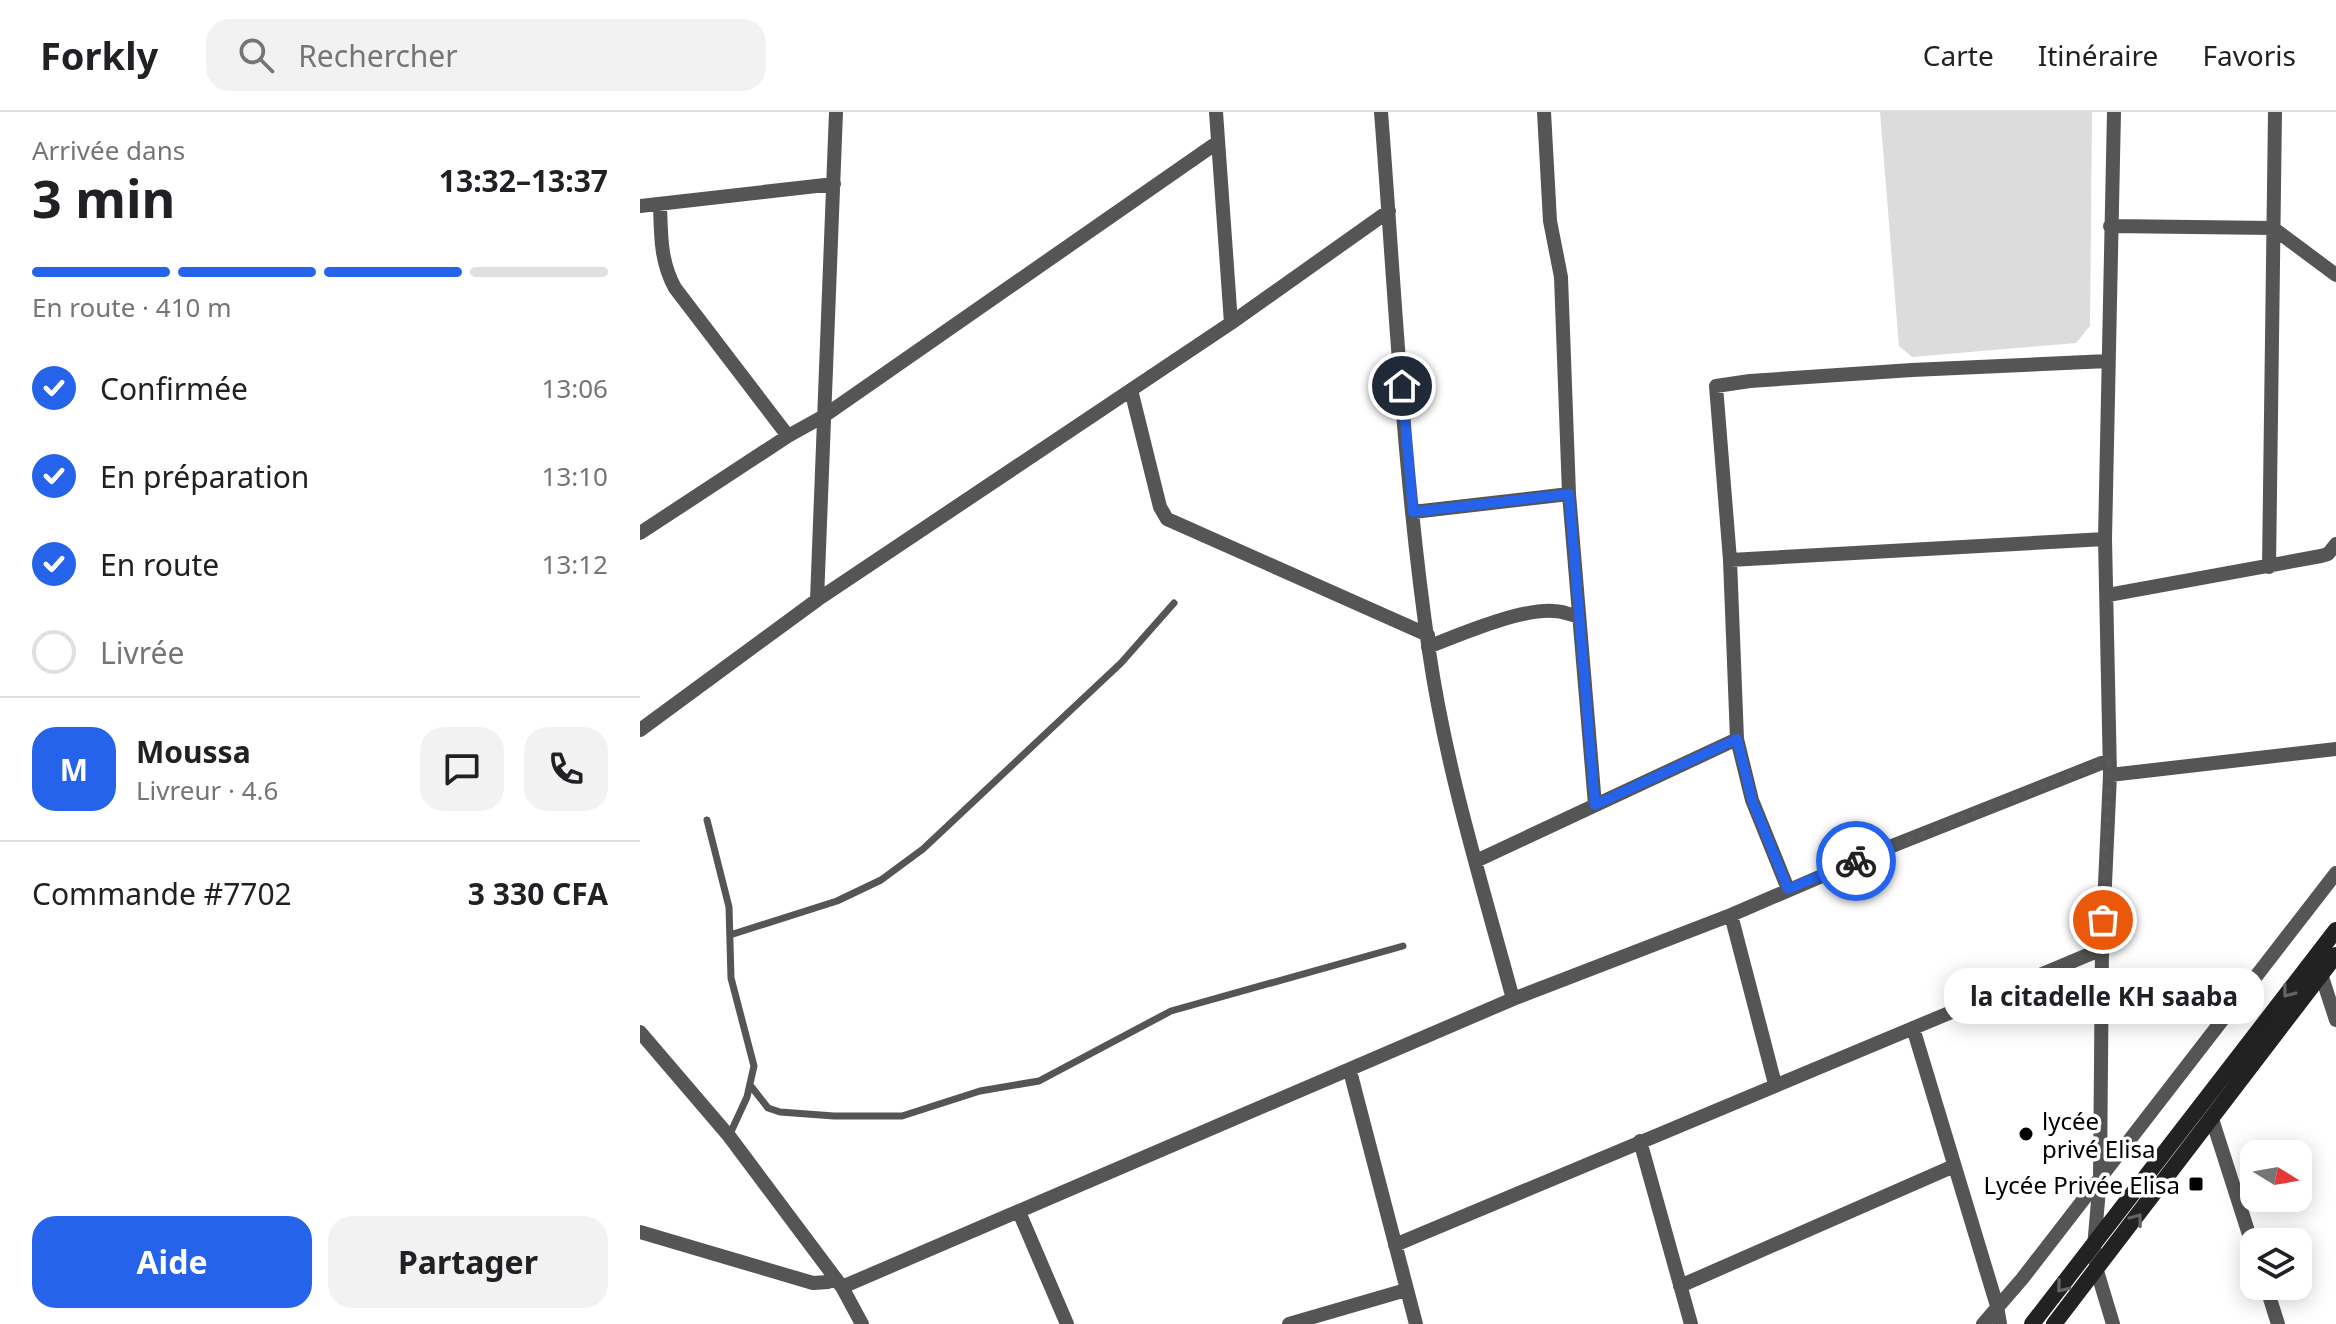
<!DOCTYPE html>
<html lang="fr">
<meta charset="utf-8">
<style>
:root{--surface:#fff;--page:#f2f2f2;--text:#202124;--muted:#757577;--line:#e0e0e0;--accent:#2563eb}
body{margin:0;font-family:"Noto Sans",sans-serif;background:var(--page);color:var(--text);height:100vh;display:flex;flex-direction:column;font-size:30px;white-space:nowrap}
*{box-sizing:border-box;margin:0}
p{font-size:26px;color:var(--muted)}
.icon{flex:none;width:44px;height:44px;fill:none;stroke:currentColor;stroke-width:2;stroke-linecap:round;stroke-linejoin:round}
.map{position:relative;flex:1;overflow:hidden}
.drawer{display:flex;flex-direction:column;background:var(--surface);width:640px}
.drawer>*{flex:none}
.needle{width:52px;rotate:101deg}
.tools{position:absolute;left:1600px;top:1028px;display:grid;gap:16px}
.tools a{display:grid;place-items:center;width:72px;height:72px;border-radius:16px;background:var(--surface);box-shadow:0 4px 20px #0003;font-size:40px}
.pin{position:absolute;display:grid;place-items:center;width:68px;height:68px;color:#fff;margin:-34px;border:4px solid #fff;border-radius:50%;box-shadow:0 2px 8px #0007}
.courier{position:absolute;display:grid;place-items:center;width:80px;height:80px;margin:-40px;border:6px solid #2563eb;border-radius:50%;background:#fff;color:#222;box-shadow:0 2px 10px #0007}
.bubble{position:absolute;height:56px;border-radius:24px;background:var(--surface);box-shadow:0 4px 20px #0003;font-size:26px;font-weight:700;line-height:56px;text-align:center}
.overview em{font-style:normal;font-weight:700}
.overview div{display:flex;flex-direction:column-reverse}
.overview{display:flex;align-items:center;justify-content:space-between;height:136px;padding:0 32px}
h1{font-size:52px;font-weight:700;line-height:60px}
.bar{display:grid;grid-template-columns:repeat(4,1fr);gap:12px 8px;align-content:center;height:96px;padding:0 32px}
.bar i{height:10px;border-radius:6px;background:var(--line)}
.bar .current{background:var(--accent)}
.bar p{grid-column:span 4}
.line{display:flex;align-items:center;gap:20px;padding:0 32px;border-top:2px solid var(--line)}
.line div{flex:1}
.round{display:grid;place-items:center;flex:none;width:84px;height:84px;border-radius:24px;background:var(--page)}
ol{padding:0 32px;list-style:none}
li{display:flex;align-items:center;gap:24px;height:88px}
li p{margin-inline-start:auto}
li .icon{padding:8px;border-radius:50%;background:var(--accent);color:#fff;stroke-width:4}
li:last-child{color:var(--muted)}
li i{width:44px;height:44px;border:4px solid var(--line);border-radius:50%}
.cta{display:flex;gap:16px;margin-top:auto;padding:16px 32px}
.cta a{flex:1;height:92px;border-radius:24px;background:var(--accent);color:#fff;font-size:32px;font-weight:700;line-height:92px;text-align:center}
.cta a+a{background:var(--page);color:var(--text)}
header{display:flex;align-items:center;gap:48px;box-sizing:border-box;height:112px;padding:0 40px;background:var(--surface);border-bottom:2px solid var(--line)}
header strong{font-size:38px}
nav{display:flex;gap:44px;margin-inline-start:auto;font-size:28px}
.search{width:560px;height:72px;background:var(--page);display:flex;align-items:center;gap:20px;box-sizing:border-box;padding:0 28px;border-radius:24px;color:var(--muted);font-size:30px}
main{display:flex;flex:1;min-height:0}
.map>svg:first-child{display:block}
.green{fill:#dcdcdc}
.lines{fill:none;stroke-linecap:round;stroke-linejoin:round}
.lane{stroke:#555;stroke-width:7}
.street{stroke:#555;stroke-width:14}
.secondary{stroke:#222;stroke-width:16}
.oneway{stroke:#646464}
.done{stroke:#595959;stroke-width:8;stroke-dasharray:0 14.4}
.route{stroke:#2563eb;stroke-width:10}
.poi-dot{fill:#000;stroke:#fff;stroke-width:3}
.labels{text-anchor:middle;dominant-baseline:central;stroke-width:7;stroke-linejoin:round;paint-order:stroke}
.poi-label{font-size:24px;fill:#000;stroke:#fff;text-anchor:start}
</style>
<header>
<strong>Forkly</strong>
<div class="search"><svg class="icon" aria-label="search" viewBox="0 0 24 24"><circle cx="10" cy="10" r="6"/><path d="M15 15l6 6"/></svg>Rechercher</div>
<nav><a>Carte</a><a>Itinéraire</a><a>Favoris</a></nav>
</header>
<main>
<section class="drawer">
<div class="overview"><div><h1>3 min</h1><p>Arrivée dans</p></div><em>13:32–13:37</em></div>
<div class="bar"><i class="current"></i><i class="current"></i><i class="current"></i><i></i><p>En route · 410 m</p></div>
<ol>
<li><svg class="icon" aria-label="check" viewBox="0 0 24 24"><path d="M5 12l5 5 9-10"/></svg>Confirmée<p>13:06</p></li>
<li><svg class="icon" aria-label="check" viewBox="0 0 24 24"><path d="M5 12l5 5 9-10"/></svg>En préparation<p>13:10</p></li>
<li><svg class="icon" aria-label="check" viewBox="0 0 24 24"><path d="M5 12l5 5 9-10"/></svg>En route<p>13:12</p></li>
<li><i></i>Livrée</li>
</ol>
<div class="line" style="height:144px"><b class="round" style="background:var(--accent);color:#fff">M</b><div><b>Moussa</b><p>Livreur · 4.6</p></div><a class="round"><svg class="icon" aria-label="chat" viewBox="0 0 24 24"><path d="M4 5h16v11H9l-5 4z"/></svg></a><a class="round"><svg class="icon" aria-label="phone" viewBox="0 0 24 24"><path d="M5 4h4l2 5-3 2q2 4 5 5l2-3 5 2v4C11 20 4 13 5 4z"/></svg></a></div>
<div class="line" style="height:104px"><div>Commande #7702</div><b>3 330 CFA</b></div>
<div class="cta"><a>Aide</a><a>Partager</a></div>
</section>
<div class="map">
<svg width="1696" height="1212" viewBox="0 0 1696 1212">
<rect width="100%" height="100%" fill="#fff"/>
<path class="green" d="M 1240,0 L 1452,0 L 1450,214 L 1436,231 L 1272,245 L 1259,234 Z"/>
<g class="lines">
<path class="lane" d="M 67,708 L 89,795 L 91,866 L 114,954 L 107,985 L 89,1024
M 90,823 L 197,789 L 241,768 L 283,737 L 481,551 L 534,491
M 110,973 L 128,996 L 140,1000 L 194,1004 L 262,1004 L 340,979 L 399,969 L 531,899 L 763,834"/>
<path class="street" d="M 576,0 L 591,211
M 741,0 C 755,179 763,361 789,539 C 806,657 842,772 873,887
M 904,0 L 910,109 L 921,165 L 929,382 L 955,693
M 20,92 C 21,122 20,149 35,176 L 148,324
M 0,94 L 194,72
M 1470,114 L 1633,116 L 1696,163
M 491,278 L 520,395 L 527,407 L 788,523
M 773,400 L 929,382
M 0,421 L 148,324 L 184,304 L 578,30
M 1090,448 L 1465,427
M 1629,455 L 1635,0
M 1468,483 L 1681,444 L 1688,442 L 1696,432
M 177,488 L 196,0
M 788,535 C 818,523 882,496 914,499 C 922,499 930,503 938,504
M 0,618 L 177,488 L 591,211 L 749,99
M 1470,663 L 1696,637
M 836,749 L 1097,627
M 1148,777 L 1112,688 L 1097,627 L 1090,448 L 1076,274 L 1110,269 L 1272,258 L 1468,249
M 1091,803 L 1135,972
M 1681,862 L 1696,908
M 1273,916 L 1357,1194 L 1360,1212
M 0,920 L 89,1024 L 202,1175 L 222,1212
M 710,959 L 776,1212
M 1572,1007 L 1614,1138
M 1000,1029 L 1051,1212
M 379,1100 L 427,1212
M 0,1120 L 173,1171 L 188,1170 L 196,1167
M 755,1133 L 1462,837
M 1040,1174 L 1314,1054
M 1626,1174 L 1638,1212
M 202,1175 L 873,887 L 1091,803 L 1247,736 L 1469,648
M 649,1212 L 766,1178
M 1343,1212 L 1382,1167 L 1696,761
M 1473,1212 L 1457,1159 L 1454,1135 L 1460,1066 L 1462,837 L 1470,663 L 1465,427 L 1474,0"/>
<path class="secondary" d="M 1392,1212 L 1696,818
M 1414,1212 L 1696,843"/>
</g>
<defs><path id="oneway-chevron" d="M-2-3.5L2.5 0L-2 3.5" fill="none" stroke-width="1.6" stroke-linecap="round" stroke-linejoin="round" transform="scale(2)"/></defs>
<g class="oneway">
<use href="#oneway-chevron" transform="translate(1648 880) rotate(128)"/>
<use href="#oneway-chevron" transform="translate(1497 1107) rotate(-53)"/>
<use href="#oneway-chevron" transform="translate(1422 1175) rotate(129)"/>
</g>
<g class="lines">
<path class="done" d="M 1216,749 L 1469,648 L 1463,808"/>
<path class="route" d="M 762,274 L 773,400 L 929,382 L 955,693 L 1097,627 L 1112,688 L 1148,777 L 1216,749"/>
</g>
<g class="poi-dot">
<circle cx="1386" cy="1022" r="8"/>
<rect x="1548" y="1064" width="16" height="16" rx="4"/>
</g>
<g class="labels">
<g class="poi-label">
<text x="1402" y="1008">lycée<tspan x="1402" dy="28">privé Elisa</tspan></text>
<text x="1540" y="1072" text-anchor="end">Lycée Privée Elisa</text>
</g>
</g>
</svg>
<div class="tools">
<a><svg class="needle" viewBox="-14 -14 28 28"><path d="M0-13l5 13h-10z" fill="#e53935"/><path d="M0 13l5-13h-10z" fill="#757577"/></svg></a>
<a><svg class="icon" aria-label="layers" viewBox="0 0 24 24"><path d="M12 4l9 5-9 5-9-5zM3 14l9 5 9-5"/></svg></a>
</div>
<div class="pin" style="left:1463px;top:808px;background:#ea580c"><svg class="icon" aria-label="bag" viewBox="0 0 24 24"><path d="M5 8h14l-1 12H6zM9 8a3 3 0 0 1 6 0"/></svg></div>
<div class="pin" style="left:762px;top:274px;background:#1f2937"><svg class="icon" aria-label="home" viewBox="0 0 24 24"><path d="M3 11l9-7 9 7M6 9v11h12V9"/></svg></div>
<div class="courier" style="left:1216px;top:749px"><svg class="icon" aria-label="bike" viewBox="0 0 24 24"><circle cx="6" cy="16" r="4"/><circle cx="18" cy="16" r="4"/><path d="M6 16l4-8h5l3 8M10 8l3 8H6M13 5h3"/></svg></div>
<div class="bubble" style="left:1304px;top:856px;width:320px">la citadelle KH saaba</div>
</div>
</main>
